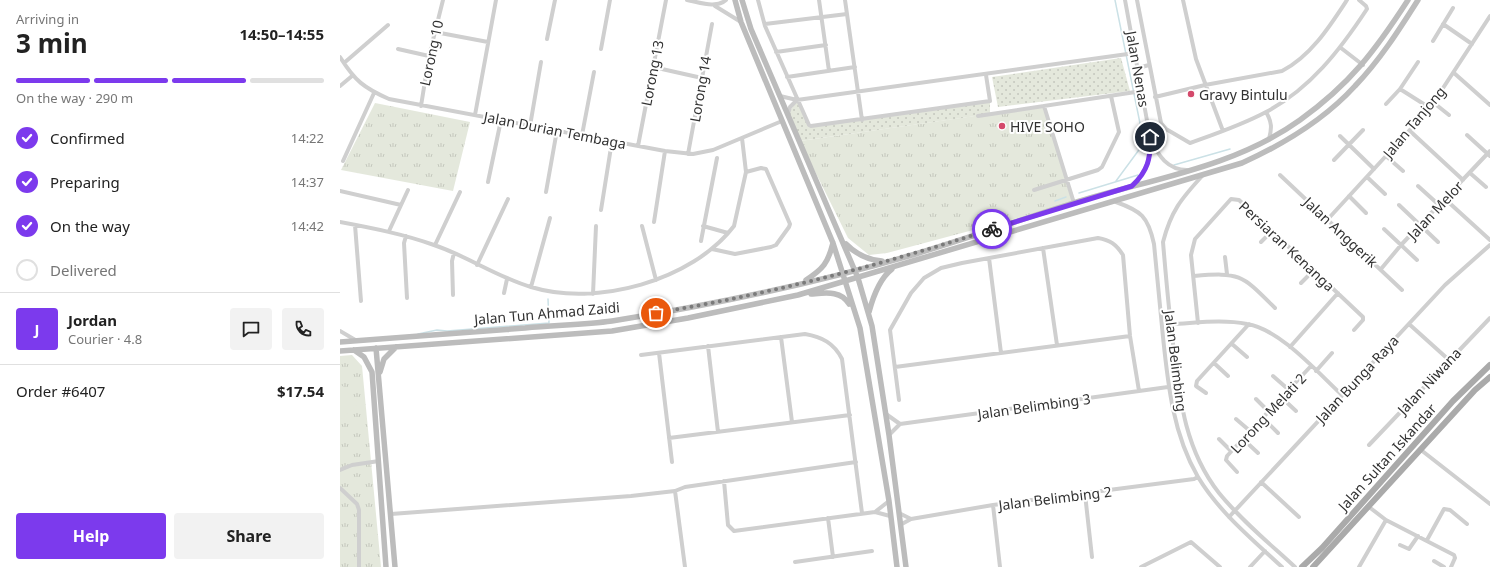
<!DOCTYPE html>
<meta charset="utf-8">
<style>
:root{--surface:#fff;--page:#f2f2f2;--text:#222;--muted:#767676;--line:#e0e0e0;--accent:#7c3aed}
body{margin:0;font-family:"Noto Sans",sans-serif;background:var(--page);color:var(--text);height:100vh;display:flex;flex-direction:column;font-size:15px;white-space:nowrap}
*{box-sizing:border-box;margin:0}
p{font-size:13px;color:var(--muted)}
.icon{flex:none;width:22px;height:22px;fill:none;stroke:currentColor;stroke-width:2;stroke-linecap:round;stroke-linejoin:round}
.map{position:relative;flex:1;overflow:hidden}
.details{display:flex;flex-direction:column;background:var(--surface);width:340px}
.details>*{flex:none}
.pin{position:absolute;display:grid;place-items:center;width:34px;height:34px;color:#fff;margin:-17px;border:2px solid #fff;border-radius:50%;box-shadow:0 1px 4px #0007}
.courier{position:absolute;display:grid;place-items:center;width:40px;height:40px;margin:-20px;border:3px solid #7c3aed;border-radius:50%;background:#fff;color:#222;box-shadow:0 1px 5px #0007}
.headline em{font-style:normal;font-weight:700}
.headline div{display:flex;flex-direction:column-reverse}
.headline{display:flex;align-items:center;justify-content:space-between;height:68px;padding:0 16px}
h1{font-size:26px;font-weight:700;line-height:30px}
.bar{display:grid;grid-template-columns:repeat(4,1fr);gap:6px 4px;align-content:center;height:48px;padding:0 16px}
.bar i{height:5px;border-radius:3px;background:var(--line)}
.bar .on{background:var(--accent)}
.bar p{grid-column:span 4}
.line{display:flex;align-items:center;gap:10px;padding:0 16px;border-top:1px solid var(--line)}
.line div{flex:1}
.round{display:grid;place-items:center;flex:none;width:42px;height:42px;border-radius:4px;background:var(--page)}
ol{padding:0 16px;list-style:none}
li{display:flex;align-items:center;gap:12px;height:44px}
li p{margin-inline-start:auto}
li .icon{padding:4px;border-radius:50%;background:var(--accent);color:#fff;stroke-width:4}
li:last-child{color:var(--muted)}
li i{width:22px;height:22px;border:2px solid var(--line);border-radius:50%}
.button{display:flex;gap:8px;margin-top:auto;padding:8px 16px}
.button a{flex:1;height:46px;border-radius:4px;background:var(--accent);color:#fff;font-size:16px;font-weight:700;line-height:46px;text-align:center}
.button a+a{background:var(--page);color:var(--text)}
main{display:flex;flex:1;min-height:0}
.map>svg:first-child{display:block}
.grass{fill:url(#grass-tufts)}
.garden{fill:url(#garden-dots)}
.pitch{fill:#e4e8dc}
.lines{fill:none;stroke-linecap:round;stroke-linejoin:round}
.stream{stroke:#cbe1e6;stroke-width:1.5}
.street{stroke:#cfcfcf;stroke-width:4}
.secondary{stroke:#bcbcbc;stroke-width:5.5}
.primary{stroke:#aaa;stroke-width:6}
.done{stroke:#7a7a7a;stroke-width:4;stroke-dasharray:0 7.2}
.route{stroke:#7c3aed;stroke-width:5}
.poi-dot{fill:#d4496b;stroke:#fff;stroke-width:1.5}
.labels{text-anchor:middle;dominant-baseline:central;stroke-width:4;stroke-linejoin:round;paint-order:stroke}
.street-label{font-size:14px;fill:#323232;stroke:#fff}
.poi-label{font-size:14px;fill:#323232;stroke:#fff;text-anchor:start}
</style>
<main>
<section class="details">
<div class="headline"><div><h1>3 min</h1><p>Arriving in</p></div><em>14:50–14:55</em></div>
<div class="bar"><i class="on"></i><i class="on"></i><i class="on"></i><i></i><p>On the way · 290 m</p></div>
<ol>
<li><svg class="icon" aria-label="check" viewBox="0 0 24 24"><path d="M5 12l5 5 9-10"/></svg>Confirmed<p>14:22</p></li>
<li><svg class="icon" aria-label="check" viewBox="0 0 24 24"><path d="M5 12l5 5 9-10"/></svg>Preparing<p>14:37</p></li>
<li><svg class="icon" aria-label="check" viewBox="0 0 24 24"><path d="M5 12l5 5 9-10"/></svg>On the way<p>14:42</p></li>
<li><i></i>Delivered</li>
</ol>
<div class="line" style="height:72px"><b class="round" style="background:var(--accent);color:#fff">J</b><div><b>Jordan</b><p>Courier · 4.8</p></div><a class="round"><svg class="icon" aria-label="chat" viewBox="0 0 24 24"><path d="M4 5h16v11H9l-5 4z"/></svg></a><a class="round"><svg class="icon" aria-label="phone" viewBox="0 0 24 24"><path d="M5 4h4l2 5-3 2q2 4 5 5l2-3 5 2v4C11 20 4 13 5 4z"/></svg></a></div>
<div class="line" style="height:52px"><div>Order #6407</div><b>$17.54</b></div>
<div class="button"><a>Help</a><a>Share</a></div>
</section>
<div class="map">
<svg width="1150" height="567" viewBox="0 0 1150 567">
<defs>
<pattern id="grass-tufts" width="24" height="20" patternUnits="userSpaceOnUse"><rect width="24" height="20" fill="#e4e8dc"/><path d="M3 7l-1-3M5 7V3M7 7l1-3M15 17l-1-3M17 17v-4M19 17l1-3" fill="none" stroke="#c4c7bd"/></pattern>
<pattern id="garden-dots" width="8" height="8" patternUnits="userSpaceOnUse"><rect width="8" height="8" fill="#e4e8dc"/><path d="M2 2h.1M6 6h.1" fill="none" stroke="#c4c7bd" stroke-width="1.8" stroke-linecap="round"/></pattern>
</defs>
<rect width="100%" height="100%" fill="#fff"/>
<path class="grass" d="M 35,103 L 130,122 L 113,191 L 1,170 Z
M 704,106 L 734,203 L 547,253 L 529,255 L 508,238 L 460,141 Z
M 12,355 L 22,366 L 41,567 L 0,567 L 0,356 Z"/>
<path class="garden" d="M 781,58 L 790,91 L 658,107 L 652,77 Z
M 457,100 L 469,125 L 650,101 L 650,114 L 460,141 L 448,114 Z"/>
<path class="pitch" d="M 0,383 L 18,404 L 0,420 Z"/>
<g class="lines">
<path class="stream" d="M 775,0 L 804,143 L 776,181
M 834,165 L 890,149
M 739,193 L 798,175
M 715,201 L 726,197
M 78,334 L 97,330 L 107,331 L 209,323 L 208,299"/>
<path class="street" d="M 347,0 C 359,2 376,9 386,0
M 418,0 L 425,26 L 469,125 L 471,126 L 650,101 L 646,75
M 479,0 L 489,71
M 505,0 L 522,120
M 785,0 L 810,137 C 811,158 808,171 792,185
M 797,0 L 821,123 L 826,129 L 850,143 C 875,134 902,125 926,112 C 970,89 1000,50 1027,9 L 1026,6 L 1019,0
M 843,0 L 856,59 L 883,131
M 375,6 L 401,22
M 425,24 L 507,14
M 1103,24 L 1132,44
M 95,32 L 148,42
M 207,39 L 215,0
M 1093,41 L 1113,8
M 1001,48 L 1023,65
M 58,49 L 89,56
M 261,49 L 270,0
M 436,52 L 486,45
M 0,57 C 15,81 24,88 49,99 L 325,151 L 353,154 L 373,150 L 442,121
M 4,63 L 48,25
M 313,67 L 362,78
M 798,68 L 809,65
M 1114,73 L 1150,105
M 447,77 L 515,67
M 0,86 L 12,76
M 1060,89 L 1090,108
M 440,96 L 457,100 L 795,53
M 815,97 L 865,85 L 942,71 C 971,56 990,26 1007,0
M 1094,103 L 1109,115
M 1046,104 L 1060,89 L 1078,62
M 81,106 L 89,56 L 103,0
M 704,106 L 734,203
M 926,112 C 932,122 932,128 929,139
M 448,114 L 450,107 L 457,100
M 135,115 L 156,0
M 638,116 L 802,91
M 190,126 L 201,62
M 1070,131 L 1123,180
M 242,135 L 254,72
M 1127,135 L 1150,156
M 1000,136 L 1034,169
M 811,139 C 818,156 828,170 847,170
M 298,146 L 326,0
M 348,154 L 372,24
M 1046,156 L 1063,171
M 994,160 L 1023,130
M 3,161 L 34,93
M 1130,173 L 1146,187
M 863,175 C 841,199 831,211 823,242 C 826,278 829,314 834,351 C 840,402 846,451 879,493 C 901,520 929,543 955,567
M 940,175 L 1062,290
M 1027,177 L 1045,194
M 148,182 L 161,120
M 1078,186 L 1099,205
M 694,190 L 758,170 L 762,167 L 779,132 L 771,96
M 0,191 L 61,205
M 206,192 L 217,130
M 1009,196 L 1026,213
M 1105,199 L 1150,240
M 776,202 C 801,211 808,216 814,244 C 817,275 820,306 823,337 C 828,385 833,434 858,477 C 879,512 912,539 942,567
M 1059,205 L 1098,242
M 261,210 L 272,141
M 988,219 L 1090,108 L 1150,16
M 0,222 C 32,228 63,234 94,245 C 127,256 157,277 191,287 C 256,307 352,281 394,226 L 406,172 L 402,138
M 314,222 L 325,151
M 15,225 L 21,301
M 302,226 L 316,280
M 363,226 L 388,233
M 1044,229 L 1077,260
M 49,231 L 68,190
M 66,236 L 64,243 L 67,298
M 361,241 L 377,158
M 921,242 L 932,231
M 95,245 L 120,192
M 703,248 L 717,345
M 372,249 L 395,254 L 431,247 L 436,245 L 449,227 L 450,224 L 426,169 L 421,168 L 406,172
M 885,257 L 887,274
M 649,258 L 661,353
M 137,265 L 168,199
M 1041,269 L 1061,245 L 1150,151
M 854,276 C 901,272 902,275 935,308
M 961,283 L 974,270
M 191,287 L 210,218
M 164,293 L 167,279
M 253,294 L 256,226
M 113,295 L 112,261 L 114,253
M 858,323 L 851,255 L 855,239 L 891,199 L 899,200 L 1023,317 L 1023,320 L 1014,330
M 831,324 C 856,323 882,319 907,324 C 940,329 978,373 1002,395
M 1069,324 L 1109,360
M 0,331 L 17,341
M 441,337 L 452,422
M 892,344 L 907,357
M 368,346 L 378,432
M 950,347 L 998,293
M 319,353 L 332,462
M 301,355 L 465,334 C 482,337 494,343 502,359 L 522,513
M 874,363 L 888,376
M 555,367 L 790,336
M 976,371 L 992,353
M 933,376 L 949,390
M 866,393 L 856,386 L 857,381 L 909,324
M 942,398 L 956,411
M 916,399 L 929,412
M 559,400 L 550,330 L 571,293 L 584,278 L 601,268 L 622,263 L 758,238 C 770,240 776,244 783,255 L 790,336 L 799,391
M 546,414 L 560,424
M 923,418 L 938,433
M 896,419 L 910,431
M 549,435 L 560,424 L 828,387
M 329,438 L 510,415
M 879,439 L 891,451
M 903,439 L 918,453
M 1029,445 L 1150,318
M 1081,450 L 1150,504
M 0,470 L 12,465 L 39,461
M 897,472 L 886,460 L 887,456 L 971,366
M 384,481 L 388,525 L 394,531 L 535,512 L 550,516
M 921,482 L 959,517
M 0,488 L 17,504 L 19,510 L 19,567
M 745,494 L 752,557
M 653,505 L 660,567
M 1029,507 L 1046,520 L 1114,555 L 1115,558 L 1111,567
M 535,512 L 549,501
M 559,513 L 571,519
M 51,514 L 291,496 L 335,491
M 889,517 L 1105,285 L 1150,245
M 488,518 L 493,557
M 560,525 L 571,519 L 653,505 L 854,479 L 858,477
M 1087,540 L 1104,509 L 1110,510 L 1127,524
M 1060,545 L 1069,549 L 1078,536
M 1094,561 L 1104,567
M 455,562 L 532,551
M 345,567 L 335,491 L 345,487 L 516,462
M 801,567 L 851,542 L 880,567
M 910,567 L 925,551
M 1019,567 L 1046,520"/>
<path class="secondary" d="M 395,0 L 401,22 L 493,243 L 520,328 L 549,501 L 557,567
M 402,0 L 411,29 L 518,278 L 532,326 L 549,435 L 566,567
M 506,244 C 516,254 528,260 542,261
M 466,280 C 483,269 488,263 493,243
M 471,294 C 485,293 501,290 509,304
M 529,312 C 533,297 539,279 552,269
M 0,342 C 62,337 123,333 185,328 C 214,325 243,325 272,321 C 373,305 475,283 572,255 C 626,239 679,220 733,203 C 810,179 893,168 960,120 C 1010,84 1035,51 1068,0
M 36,348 L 55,567
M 14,350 L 24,357 L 32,372 L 46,567
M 0,351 L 272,331 L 348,318 L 458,295 L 902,163 C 944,144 984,120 1015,86 C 1040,60 1059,30 1078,0
M 40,372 L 44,359 L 56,347"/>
<path class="primary" d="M 962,567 L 982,548 L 1113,401 L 1150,365
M 973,567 L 1135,390 L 1150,377"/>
</g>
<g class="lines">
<path class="done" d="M 316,313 C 430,294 542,265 652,229"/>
<path class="route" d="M 652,229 L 792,186 C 808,171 811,158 810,137"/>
</g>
<g class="poi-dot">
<circle cx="851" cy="94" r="4"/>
<circle cx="662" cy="126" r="4"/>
</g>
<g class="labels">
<g class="street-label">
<text transform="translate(91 53) rotate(-78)">Lorong 10</text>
<text transform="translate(798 69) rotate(80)">Jalan Nenas</text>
<text transform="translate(312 73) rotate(-79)">Lorong 13</text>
<text transform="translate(360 89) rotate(-80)">Lorong 14</text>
<text transform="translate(1074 122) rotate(-50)">Jalan Tanjong</text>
<text transform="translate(215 130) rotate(11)">Jalan Durian Tembaga</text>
<text transform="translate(1095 210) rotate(-47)">Jalan Melor</text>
<text transform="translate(1001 232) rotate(43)">Jalan Anggerik</text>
<text transform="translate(947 246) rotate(43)">Persiaran Kenanga</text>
<text transform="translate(207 313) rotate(-5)">Jalan Tun Ahmad Zaidi</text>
<text transform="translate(836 361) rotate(83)">Jalan Belimbing</text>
<text transform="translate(1017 379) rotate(-47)">Jalan Bunga Raya</text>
<text transform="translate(1089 381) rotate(-47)">Jalan Niwana</text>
<text transform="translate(694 406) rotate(-8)">Jalan Belimbing 3</text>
<text transform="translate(928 413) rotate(-47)">Lorong Melati 2</text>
<text transform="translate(1047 457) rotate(-48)">Jalan Sultan Iskandar</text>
<text transform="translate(715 498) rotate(-7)">Jalan Belimbing 2</text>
</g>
<g class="poi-label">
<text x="859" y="94">Gravy Bintulu</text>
<text x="670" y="126">HIVE SOHO</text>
</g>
</g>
</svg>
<div class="pin" style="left:316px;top:313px;background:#ea580c"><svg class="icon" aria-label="bag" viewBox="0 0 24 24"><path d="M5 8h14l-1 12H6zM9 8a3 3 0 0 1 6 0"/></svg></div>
<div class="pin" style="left:810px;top:137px;background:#1f2937"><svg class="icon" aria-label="home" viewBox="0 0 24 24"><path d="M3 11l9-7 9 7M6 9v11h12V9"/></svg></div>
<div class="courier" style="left:652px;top:229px"><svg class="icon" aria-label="bike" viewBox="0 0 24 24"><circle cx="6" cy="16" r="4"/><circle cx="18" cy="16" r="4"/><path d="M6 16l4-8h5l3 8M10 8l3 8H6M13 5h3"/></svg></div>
</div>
</main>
